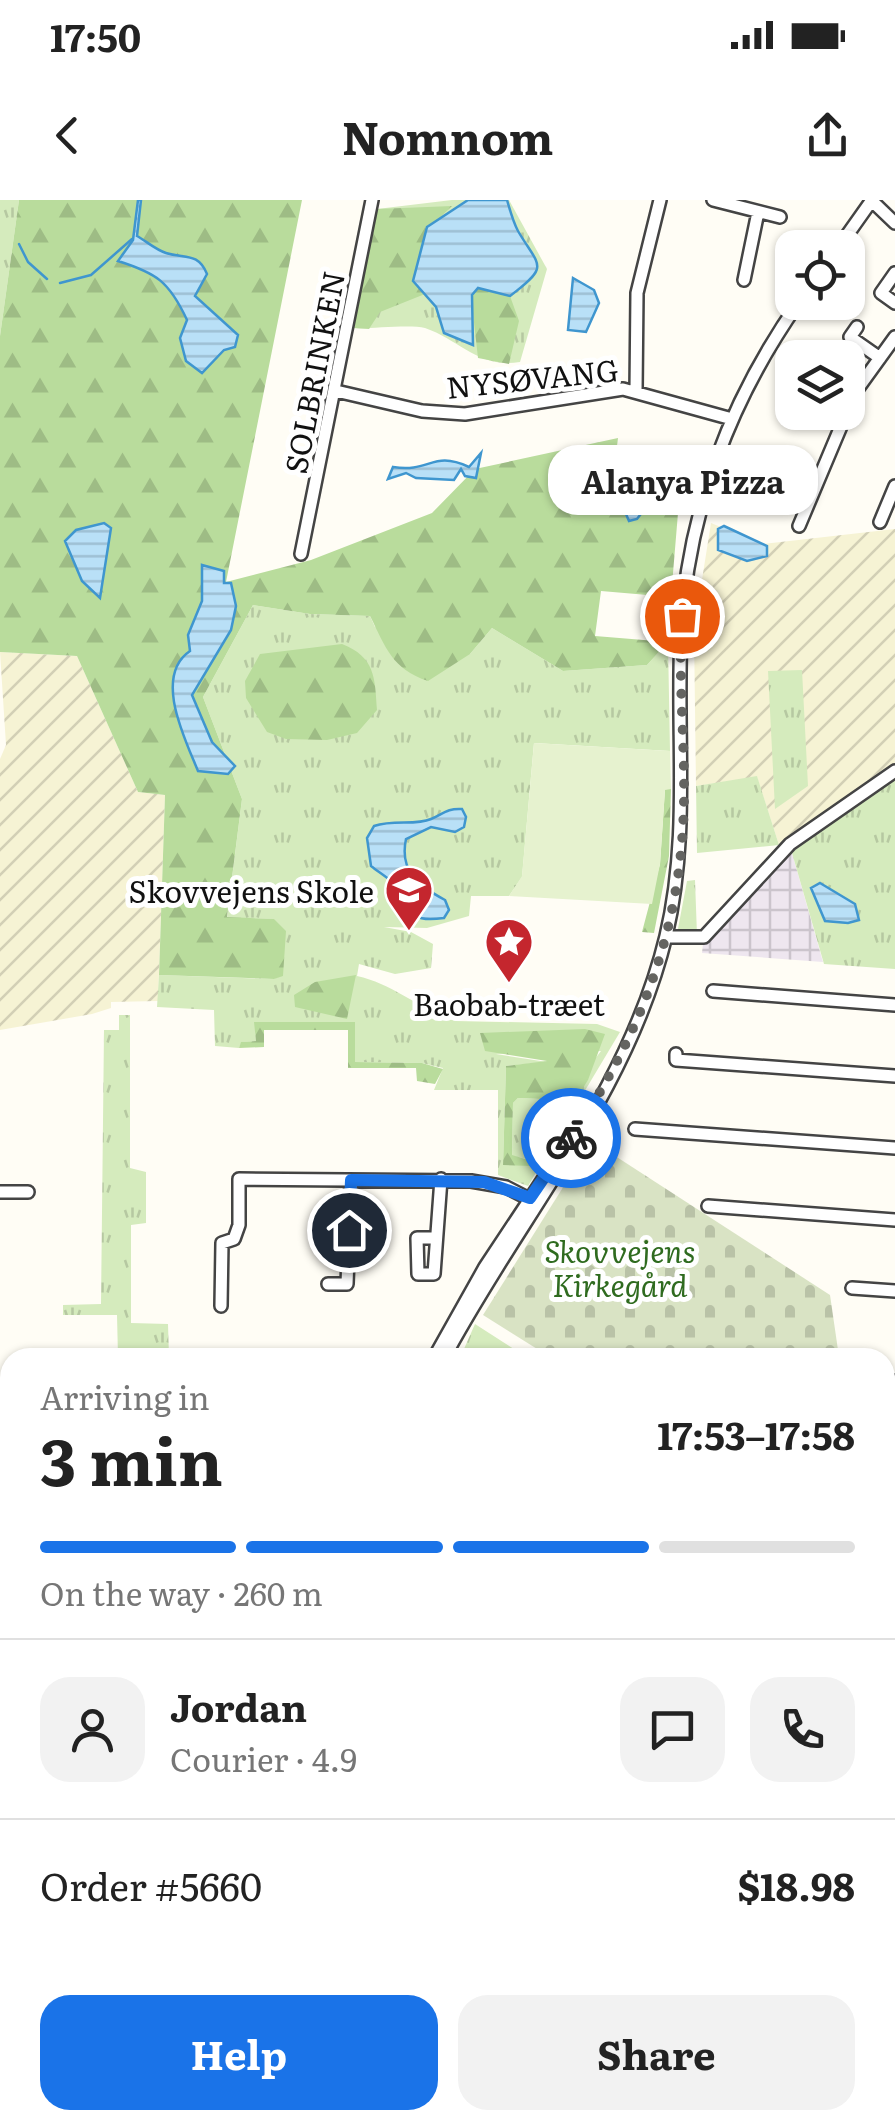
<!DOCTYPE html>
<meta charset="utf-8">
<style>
:root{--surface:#fff;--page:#f2f2f2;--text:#222;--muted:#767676;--line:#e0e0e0;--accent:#1a73e8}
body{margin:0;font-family:Literata,serif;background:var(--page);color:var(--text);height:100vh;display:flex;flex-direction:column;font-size:38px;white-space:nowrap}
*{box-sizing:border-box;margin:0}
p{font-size:32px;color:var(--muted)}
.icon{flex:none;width:55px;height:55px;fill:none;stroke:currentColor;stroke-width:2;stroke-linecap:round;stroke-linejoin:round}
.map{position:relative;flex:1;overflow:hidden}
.sheet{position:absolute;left:0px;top:1148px;width:895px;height:782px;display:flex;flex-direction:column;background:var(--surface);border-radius:30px 30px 0 0;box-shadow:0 2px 8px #0004}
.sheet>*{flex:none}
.buttons{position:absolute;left:775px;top:30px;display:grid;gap:20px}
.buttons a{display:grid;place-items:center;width:90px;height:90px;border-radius:20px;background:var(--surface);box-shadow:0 2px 8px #0004;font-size:50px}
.pin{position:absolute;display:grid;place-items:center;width:85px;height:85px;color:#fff;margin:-42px;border:5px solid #fff;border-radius:50%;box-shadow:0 2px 10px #0007}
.courier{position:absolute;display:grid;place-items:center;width:100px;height:100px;margin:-50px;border:8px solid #1a73e8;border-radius:50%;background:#fff;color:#222;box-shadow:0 2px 12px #0007}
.bubble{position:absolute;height:70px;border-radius:30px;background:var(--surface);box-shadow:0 2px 8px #0004;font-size:32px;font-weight:700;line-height:70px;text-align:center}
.head em{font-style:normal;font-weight:700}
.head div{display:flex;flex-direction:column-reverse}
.head{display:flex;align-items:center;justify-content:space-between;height:170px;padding:0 40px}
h1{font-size:65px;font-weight:700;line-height:75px}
.bar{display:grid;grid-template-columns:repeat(4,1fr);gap:15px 10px;align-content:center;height:120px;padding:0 40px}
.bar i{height:12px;border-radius:8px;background:var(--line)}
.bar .current{background:var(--accent)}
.bar p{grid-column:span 4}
.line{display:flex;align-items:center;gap:25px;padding:0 40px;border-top:2px solid var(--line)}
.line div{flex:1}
.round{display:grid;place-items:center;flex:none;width:105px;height:105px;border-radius:30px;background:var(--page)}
.action{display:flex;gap:20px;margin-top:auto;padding:20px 40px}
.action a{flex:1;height:115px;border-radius:30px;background:var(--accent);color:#fff;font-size:40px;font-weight:700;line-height:115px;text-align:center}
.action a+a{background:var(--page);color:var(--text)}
.status{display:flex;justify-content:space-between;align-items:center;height:70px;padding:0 50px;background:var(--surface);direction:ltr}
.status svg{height:28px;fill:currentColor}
header{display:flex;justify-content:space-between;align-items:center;height:130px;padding:0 40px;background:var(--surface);font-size:45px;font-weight:700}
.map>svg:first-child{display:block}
.industrial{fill:url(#industrial-grid)}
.farmland{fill:url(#farmland-furrows)}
.grass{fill:url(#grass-tufts);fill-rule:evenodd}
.forest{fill:url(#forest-firs)}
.cemetery{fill:url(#cemetery-stones)}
.pitch{fill:#e6f2cf}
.water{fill:url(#water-rules);stroke:#3f96cf;stroke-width:2.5}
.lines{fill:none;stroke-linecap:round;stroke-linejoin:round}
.stream{stroke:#3f96cf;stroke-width:2.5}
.minor-casing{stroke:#444;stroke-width:16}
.major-casing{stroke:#222;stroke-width:19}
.minor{stroke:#fff;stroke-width:11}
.major{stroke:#f9d66b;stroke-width:14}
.done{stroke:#646461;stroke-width:10;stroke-dasharray:0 18}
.route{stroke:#1a73e8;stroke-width:12}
.labels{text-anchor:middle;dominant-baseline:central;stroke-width:10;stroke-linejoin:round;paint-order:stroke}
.street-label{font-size:30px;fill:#111;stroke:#fff}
.poi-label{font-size:30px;fill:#111;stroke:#fff;text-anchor:end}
.park-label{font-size:30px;font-style:italic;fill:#2f6b1f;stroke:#fff}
</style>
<div class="status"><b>17:50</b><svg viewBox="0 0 49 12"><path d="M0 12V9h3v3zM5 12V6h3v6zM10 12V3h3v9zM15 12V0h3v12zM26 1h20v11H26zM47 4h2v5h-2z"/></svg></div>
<header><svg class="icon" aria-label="back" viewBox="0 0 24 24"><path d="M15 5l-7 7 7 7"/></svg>Nomnom<svg class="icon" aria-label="share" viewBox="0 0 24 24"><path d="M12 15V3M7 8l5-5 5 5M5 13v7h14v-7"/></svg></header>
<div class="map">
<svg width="895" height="1928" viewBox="0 0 895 1928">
<defs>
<pattern id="industrial-grid" width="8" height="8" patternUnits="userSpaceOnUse" patternTransform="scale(2.5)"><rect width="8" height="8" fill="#eee6ef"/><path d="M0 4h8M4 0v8" fill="none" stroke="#cbc4cc"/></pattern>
<pattern id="farmland-furrows" width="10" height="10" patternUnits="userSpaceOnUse" patternTransform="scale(2.5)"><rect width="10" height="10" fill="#f6f3d4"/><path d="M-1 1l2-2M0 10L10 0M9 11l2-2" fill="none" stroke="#d2cfb5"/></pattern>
<pattern id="grass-tufts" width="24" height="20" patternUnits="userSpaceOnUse" patternTransform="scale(2.5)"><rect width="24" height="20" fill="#d5ebbd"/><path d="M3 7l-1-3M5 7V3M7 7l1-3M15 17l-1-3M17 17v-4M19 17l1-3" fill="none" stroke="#b6c8a1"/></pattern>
<pattern id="forest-firs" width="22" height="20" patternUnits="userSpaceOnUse" patternTransform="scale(2.5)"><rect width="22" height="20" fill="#b9dc9c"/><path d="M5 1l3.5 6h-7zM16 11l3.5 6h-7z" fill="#9ebc85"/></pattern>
<pattern id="cemetery-stones" width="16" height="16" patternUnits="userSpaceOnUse" patternTransform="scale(2.5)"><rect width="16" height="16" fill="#d9e3c4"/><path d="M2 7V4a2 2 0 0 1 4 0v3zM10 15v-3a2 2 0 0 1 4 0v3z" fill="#b9c2a7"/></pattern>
<pattern id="water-rules" width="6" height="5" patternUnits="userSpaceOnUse" patternTransform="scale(2.5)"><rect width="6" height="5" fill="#b9e0f7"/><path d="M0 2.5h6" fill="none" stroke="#9ebfd3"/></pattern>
</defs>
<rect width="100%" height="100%" fill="#fffdf5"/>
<path class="industrial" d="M 790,646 L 823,762 L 702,753 L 703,744 Z"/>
<path class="farmland" d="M 711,323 L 763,344 L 895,329 L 895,566 L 779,645 L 757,577 L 696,586 L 694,430 Z
M 0,452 L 77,456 L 138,592 L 165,595 L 158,801 L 111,802 L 111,808 L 92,814 L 0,830 L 0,559 L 6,545 Z"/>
<path class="grass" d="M 0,0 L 19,0 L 0,136 Z
M 452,0 L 509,0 L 547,69 L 520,162 C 479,169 460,140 425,128 C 410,124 371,129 353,128 L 377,9 Z
M 253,405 L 310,414 L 370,416 L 375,427 L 470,454 L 492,428 L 563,471 L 647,465 L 668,442 L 670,551 L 534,543 L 522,677 L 509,696 L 471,696 L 469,716 L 427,728 L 384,727 L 411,732 L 433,744 L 431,768 L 395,774 L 359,764 L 357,776 C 394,784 420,810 456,821 L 597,824 L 620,832 L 528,986 L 498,975 L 498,890 L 434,890 L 443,868 L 422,863 L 355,862 L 355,823 L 255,823 L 256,841 L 242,842 L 239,848 L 215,846 L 214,810 L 157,807 L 159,775 L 273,779 L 283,775 L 274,719 L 227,718 L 242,599 L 203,497 ZM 601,851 L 552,914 L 541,899 L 518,898 L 513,903 L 512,956 L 532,960 L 532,965 L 503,965 L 506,866 L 547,862 L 496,854 Z
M 802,470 L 808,586 L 775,609 L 768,471 Z
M 895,575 L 895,769 L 824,764 L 790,646 Z
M 757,576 L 779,645 L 697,653 L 696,586 Z
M 695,680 L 697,735 L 677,734 L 687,681 Z
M 119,815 L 130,815 L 130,968 L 146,972 L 146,1023 L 131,1025 L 131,1123 L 168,1124 L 169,1157 L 118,1157 L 117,1115 L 63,1115 L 63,1105 L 101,1104 L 104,830 L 119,830 Z
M 475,1124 L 517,1151 L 514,1157 L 460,1158 Z"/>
<path class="forest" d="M 19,0 L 302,0 L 226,382 L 311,360 L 432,313 L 475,269 L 618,238 L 616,254 L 627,259 L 648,307 L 678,313 L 671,397 L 601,391 L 595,436 L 668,442 L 647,465 L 563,471 L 492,428 L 470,454 L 428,481 C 392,469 386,448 370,416 L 310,414 L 253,405 L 203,497 L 242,599 L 227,717 L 274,719 L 286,731 L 283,776 L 274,779 L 159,775 L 165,595 L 138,592 L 77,456 L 0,452 L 0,136 Z
M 452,6 C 417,39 415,47 425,94 L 380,112 L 369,129 L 353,128 L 377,9 Z
M 478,88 L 510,96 L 519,121 L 509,164 L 478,158 L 471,96 Z
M 342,444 C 375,457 375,477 377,510 L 357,533 L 327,540 L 286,539 L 267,532 L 246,498 L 245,481 L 260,454 Z
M 665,589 L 671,589 L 669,656 L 654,733 L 642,732 L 660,664 Z
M 356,775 L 347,819 L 295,807 L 294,795 L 315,782 Z
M 254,822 L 355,822 L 355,862 L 422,863 L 443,869 L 435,884 L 417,881 L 416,868 L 348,868 L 348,830 L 264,830 L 264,847 L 239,848 L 241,842 L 256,841 Z
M 585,829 L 605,834 L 588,880 L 562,921 L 541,899 L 518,898 L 513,903 L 512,955 L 532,961 L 532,966 L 503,965 L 506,866 L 547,861 L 485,851 L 480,833 Z
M 885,1446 L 895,1452 L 895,1517 L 885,1510 Z
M 717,1920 L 882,1920 L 892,1928 L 736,1928 Z"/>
<path class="cemetery" d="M 592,941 L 830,1095 L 839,1157 L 550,1157 L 483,1115 Z"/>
<path class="pitch" d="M 534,543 L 670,551 L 671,589 L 665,590 L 660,664 L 652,704 L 509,696 L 522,676 Z"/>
<path class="water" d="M 138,0 L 141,0 L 137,36 C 146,41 156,50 166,53 C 185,59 198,52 207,74 L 195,96 L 238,135 L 235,147 L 224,150 L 202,173 L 186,161 L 180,138 L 187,120 C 169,81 156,73 118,61 L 133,40 Z
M 468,0 L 507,0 C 510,10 513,22 518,31 C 539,67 551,65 510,96 L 478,88 L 472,95 L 473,145 L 444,133 L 436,107 L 413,81 L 427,27 Z
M 573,78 L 594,90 L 599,103 L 586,132 L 568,130 Z
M 481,253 L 476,278 L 465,276 L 461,269 L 454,280 L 416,278 L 406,273 L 388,279 L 393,267 C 431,273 432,250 469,267 Z
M 614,257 L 631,263 L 646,277 L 649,302 L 656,305 L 647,306 L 637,319 L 629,321 L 615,289 L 588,282 Z
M 104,323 L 111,328 L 100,398 L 82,381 L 65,341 L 76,330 Z
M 724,326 L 767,346 L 767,356 L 747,361 L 718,350 L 718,329 Z
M 202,365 L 224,371 L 224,383 L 231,383 L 236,406 L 231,430 L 192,495 L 212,542 L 235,566 L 228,574 L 198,571 C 185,539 153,476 190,451 L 188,435 L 202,401 Z
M 462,609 L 466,617 L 464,627 L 455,632 L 431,627 L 406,639 C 399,672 419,686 445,700 L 449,710 L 444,718 C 415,722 412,717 401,694 C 394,680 382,675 371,666 L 367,638 L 374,626 C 394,619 415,626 431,619 C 443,614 447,608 462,609 Z
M 820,683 L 855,704 L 859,720 L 848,723 L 825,721 L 811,688 Z"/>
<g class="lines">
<path class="stream" d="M 19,44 L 28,62 L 47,79
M 60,83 L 91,75 L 132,39"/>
<g class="minor-casing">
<path id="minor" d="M 713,0 L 780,17
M 871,0 L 895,23
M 838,48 L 872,0
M 895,73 L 881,93 L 895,103
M 744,80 L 758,12
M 857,127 L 850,137 L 880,158
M 336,191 L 422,211 L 465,214 L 623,189 L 732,219
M 636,191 L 637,93 L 660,0
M 848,211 L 856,191 L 895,137
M 880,322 L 895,286
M 799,326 L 847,212
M 301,354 L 372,0
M 666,737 L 704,737 L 790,644 L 895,571
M 713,791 L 895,805
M 676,854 L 676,860 L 895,876
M 635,929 L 895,948
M 0,992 L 28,992
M 708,1006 L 895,1020
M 434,1038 L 417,1038 L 418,1074 L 434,1074 L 441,979
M 328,1084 L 347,1084 L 351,980
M 852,1088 L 895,1091
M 221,1106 L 222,1043 L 234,1039 L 239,1025 L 239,979 L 471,981 L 506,987 L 537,1003
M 434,1158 L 485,1067 L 552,966
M 444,1158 C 519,1017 628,894 666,736 C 690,635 676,536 681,434 C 687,313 730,200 799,102
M 0,1275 L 10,1275
M 885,1311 L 895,1181
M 885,1369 L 895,1370
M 0,1628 L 10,1653
M 0,1702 L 10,1705
M 0,1815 L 10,1819
M 0,1901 L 10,1909
M 24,1920 L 33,1928
M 223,1920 L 244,1928
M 346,1920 L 348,1928
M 360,1920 L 361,1928
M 38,1928 L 56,1920
M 133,1928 L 134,1920"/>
</g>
<g class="major-casing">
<path id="major" d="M 0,1571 L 10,1573
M 0,1584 L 10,1586
M 885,1891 L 895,1899
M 885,1906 L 895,1914"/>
</g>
<use href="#minor" class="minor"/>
<use href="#major" class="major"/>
</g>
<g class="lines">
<path class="done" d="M 571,938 C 641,834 682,728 684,601 C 685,539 678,477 682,416"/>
<path class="route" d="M 349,1030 L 351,980 L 484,982 L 530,998 L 571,938"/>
</g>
<defs>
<g id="school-pin" transform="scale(2.5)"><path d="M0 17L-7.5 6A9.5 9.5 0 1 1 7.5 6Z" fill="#c4262e" stroke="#fff"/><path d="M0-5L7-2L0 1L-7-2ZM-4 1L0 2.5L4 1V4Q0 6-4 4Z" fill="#fff"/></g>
<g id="sight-pin" transform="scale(2.5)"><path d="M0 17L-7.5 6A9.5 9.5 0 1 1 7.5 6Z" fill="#c4262e" stroke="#fff"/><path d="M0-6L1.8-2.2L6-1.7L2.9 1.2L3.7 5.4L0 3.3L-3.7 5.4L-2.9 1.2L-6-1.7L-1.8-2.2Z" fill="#fff"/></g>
</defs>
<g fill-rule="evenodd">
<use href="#school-pin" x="409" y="690"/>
<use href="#sight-pin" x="509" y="742"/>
</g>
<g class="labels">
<g class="street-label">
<text transform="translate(313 172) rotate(-79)">SOLBRINKEN</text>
<text transform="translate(532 177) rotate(-6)">NYSØVANG</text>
</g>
<g class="poi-label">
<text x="374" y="690">Skovvejens Skole</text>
<text x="509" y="803" text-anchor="middle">Baobab-træet</text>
</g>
<g class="park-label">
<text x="620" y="1050">Skovvejens<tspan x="620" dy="34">Kirkegård</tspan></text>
</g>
</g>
</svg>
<div class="buttons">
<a><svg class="icon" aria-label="locate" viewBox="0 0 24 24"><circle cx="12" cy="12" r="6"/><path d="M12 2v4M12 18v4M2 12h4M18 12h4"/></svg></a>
<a><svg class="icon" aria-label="layers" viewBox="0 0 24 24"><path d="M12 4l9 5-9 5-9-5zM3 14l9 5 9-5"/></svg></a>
</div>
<div class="pin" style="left:682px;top:416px;background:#ea580c"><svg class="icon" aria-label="bag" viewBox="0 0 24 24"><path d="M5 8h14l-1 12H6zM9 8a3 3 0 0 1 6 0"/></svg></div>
<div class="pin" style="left:349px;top:1030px;background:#1f2937"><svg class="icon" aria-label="home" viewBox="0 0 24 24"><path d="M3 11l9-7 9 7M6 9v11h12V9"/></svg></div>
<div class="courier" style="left:571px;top:938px"><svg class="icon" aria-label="bike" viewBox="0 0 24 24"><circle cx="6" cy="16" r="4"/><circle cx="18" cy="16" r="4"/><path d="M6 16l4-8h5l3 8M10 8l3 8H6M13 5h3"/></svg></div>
<div class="bubble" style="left:548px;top:245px;width:270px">Alanya Pizza</div>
<section class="sheet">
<div class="head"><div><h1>3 min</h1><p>Arriving in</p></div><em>17:53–17:58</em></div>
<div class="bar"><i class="current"></i><i class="current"></i><i class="current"></i><i></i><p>On the way · 260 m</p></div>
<div class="line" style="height:180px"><a class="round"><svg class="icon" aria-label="person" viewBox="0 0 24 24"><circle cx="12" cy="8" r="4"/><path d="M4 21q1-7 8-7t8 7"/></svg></a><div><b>Jordan</b><p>Courier · 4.9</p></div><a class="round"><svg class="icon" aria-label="chat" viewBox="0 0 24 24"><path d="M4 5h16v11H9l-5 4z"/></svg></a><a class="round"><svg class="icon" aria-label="phone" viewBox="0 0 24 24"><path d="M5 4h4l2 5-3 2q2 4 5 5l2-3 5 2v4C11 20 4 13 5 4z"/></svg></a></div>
<div class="line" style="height:130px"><div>Order #5660</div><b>$18.98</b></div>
<div class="action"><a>Help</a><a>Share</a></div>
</section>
</div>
